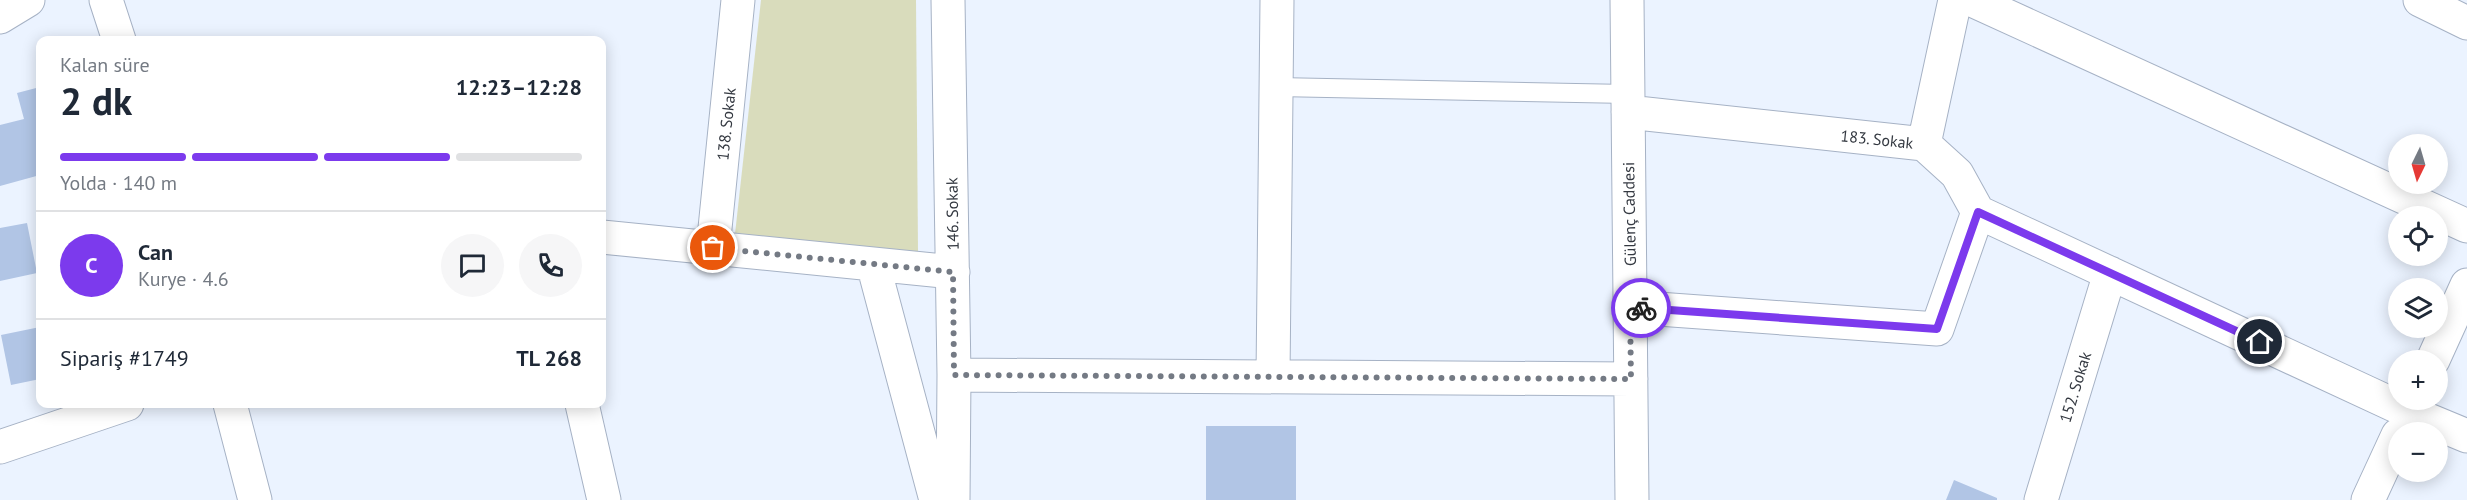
<!DOCTYPE html>
<html lang="tr">
<meta charset="utf-8">
<style>
:root{--surface:#fff;--page:#f6f6f7;--text:#1f2937;--muted:#747a83;--line:#e0e1e3;--accent:#7c3aed}
body{margin:0;font-family:"PT Sans",sans-serif;background:var(--page);color:var(--text);height:100vh;display:flex;flex-direction:column;font-size:22px;white-space:nowrap}
*{box-sizing:border-box;margin:0}
p{font-size:20px;color:var(--muted)}
.icon{flex:none;width:33px;height:33px;fill:none;stroke:currentColor;stroke-width:2;stroke-linecap:round;stroke-linejoin:round}
.map{position:relative;flex:1;overflow:hidden}
.panel{position:absolute;left:36px;top:36px;width:570px;height:372px;display:flex;flex-direction:column;background:var(--surface);border-radius:12px;box-shadow:0 3px 15px #0003}
.panel>*{flex:none}
.needle{width:39px;rotate:185deg}
.tools{position:absolute;left:2388px;top:134px;display:grid;gap:12px}
.tools a{display:grid;place-items:center;width:60px;height:60px;border-radius:50%;background:var(--surface);box-shadow:0 3px 15px #0003;font-size:30px}
.pin{position:absolute;display:grid;place-items:center;width:51px;height:51px;color:#fff;margin:-26px;border:3px solid #fff;border-radius:50%;box-shadow:0 2px 6px #0007}
.courier{position:absolute;display:grid;place-items:center;width:60px;height:60px;margin:-30px;border:4px solid #7c3aed;border-radius:50%;background:#fff;color:#222;box-shadow:0 2px 8px #0007}
.headline em{font-style:normal;font-weight:700}
.headline div{display:flex;flex-direction:column-reverse}
.headline{display:flex;align-items:center;justify-content:space-between;height:102px;padding:0 24px}
h1{font-size:39px;font-weight:700;line-height:45px}
.bar{display:grid;grid-template-columns:repeat(4,1fr);gap:9px 6px;align-content:center;height:72px;padding:0 24px}
.bar i{height:8px;border-radius:4px;background:var(--line)}
.bar .on{background:var(--accent)}
.bar p{grid-column:span 4}
.line{display:flex;align-items:center;gap:15px;padding:0 24px;border-top:2px solid var(--line)}
.line div{flex:1}
.round{display:grid;place-items:center;flex:none;width:63px;height:63px;border-radius:32px;background:var(--page)}
.map>svg:first-child{display:block}
.green{fill:#d9dcbc}
.building{fill:#b1c5e5}
.lines{fill:none;stroke-linecap:round;stroke-linejoin:round}
.lane-casing{stroke:#a6b2c5;stroke-width:20}
.street-casing{stroke:#a6b2c5;stroke-width:35}
.secondary-casing{stroke:#a6b2c5;stroke-width:35}
.lane{stroke:#fff;stroke-width:18}
.street{stroke:#fff;stroke-width:33}
.secondary{stroke:#fff;stroke-width:33}
.done{stroke:#747a84;stroke-width:6;stroke-dasharray:0 10.8}
.route{stroke:#7c3aed;stroke-width:8}
.labels{text-anchor:middle;dominant-baseline:central;stroke-width:4.5;stroke-linejoin:round;paint-order:stroke}
.street-label{font-size:16px;fill:#343941;stroke:#fff}
</style>
<div class="map">
<svg width="2467" height="500" viewBox="0 0 2467 500">
<rect width="100%" height="100%" fill="#ebf3ff"/>
<path class="green" d="M 761,0 L 916,0 L 918,252 L 735,234 Z"/>
<path class="building" d="M 40,87 L 40,175 L 0,186 L 0,125 L 24,119 L 17,93 Z
M 27,223 L 37,273 L 0,281 L 0,228 Z
M 40,327 L 40,379 L 11,385 L 1,335 Z
M 1206,426 L 1296,426 L 1296,500 L 1206,500 Z
M 1954,480 L 1997,498 L 1997,500 L 1946,500 Z"/>
<g class="lines">
<g class="lane-casing">
<path id="lane" d="M 1277,87 L 1628,94"/>
</g>
<g class="street-casing">
<path id="street" d="M 106,0 L 119,40
M 948,0 L 954,375 L 953,500
M 1627,0 L 1632,500
M 1972,0 L 2467,226
M 1628,112 L 1924,144 L 1957,174 L 1978,212 L 2409,412 L 2467,436
M 1924,144 L 1955,0
M 602,237 L 953,272
M 713,248 L 738,0
M 873,264 L 936,500
M 1630,307 L 1937,329 L 1978,212
M 2433,360 L 2467,285
M 954,375 L 1631,379
M 1273,376 L 1277,0
M 230,404 L 255,500
M 582,404 L 604,500
M 0,447 L 127,404
M 2041,500 L 2110,273
M 2368,500 L 2398,435"/>
</g>
<g class="secondary-casing">
<path id="secondary" d="M 2420,0 L 2467,23
M 0,17 L 28,0"/>
</g>
<use href="#lane" class="lane"/>
<use href="#street" class="street"/>
<use href="#secondary" class="secondary"/>
</g>
<g class="lines">
<path class="done" d="M 713,248 L 953,272 L 954,375 L 1631,379 L 1630,307 L 1641,308"/>
<path class="route" d="M 1641,308 L 1937,329 L 1978,212 L 2260,342"/>
</g>
<g class="labels">
<g class="street-label">
<text transform="translate(726 124) rotate(-84)">138. Sokak</text>
<text transform="translate(1877 139) rotate(6)">183. Sokak</text>
<text transform="translate(952 214) rotate(-91)">146. Sokak</text>
<text transform="translate(1629 214) rotate(-91)">Gülenç Caddesi</text>
<text transform="translate(2075 387) rotate(-73)">152. Sokak</text>
</g>
</g>
</svg>
<div class="tools">
<a><svg class="needle" viewBox="-14 -14 28 28"><path d="M0-13l5 13h-10z" fill="#e53935"/><path d="M0 13l5-13h-10z" fill="#747a83"/></svg></a>
<a><svg class="icon" aria-label="locate" viewBox="0 0 24 24"><circle cx="12" cy="12" r="6"/><path d="M12 2v4M12 18v4M2 12h4M18 12h4"/></svg></a>
<a><svg class="icon" aria-label="layers" viewBox="0 0 24 24"><path d="M12 4l9 5-9 5-9-5zM3 14l9 5 9-5"/></svg></a>
<a>+</a>
<a>−</a>
</div>
<div class="pin" style="left:713px;top:248px;background:#ea580c"><svg class="icon" aria-label="bag" viewBox="0 0 24 24"><path d="M5 8h14l-1 12H6zM9 8a3 3 0 0 1 6 0"/></svg></div>
<div class="pin" style="left:2260px;top:342px;background:#1f2937"><svg class="icon" aria-label="home" viewBox="0 0 24 24"><path d="M3 11l9-7 9 7M6 9v11h12V9"/></svg></div>
<div class="courier" style="left:1641px;top:308px"><svg class="icon" aria-label="bike" viewBox="0 0 24 24"><circle cx="6" cy="16" r="4"/><circle cx="18" cy="16" r="4"/><path d="M6 16l4-8h5l3 8M10 8l3 8H6M13 5h3"/></svg></div>
<section class="panel">
<div class="headline"><div><h1>2 dk</h1><p>Kalan süre</p></div><em>12:23–12:28</em></div>
<div class="bar"><i class="on"></i><i class="on"></i><i class="on"></i><i></i><p>Yolda · 140 m</p></div>
<div class="line" style="height:108px"><b class="round" style="background:var(--accent);color:#fff">C</b><div><b>Can</b><p>Kurye · 4.6</p></div><a class="round"><svg class="icon" aria-label="chat" viewBox="0 0 24 24"><path d="M4 5h16v11H9l-5 4z"/></svg></a><a class="round"><svg class="icon" aria-label="phone" viewBox="0 0 24 24"><path d="M5 4h4l2 5-3 2q2 4 5 5l2-3 5 2v4C11 20 4 13 5 4z"/></svg></a></div>
<div class="line" style="height:78px"><div>Sipariş #1749</div><b>TL 268</b></div>
</section>
</div>
